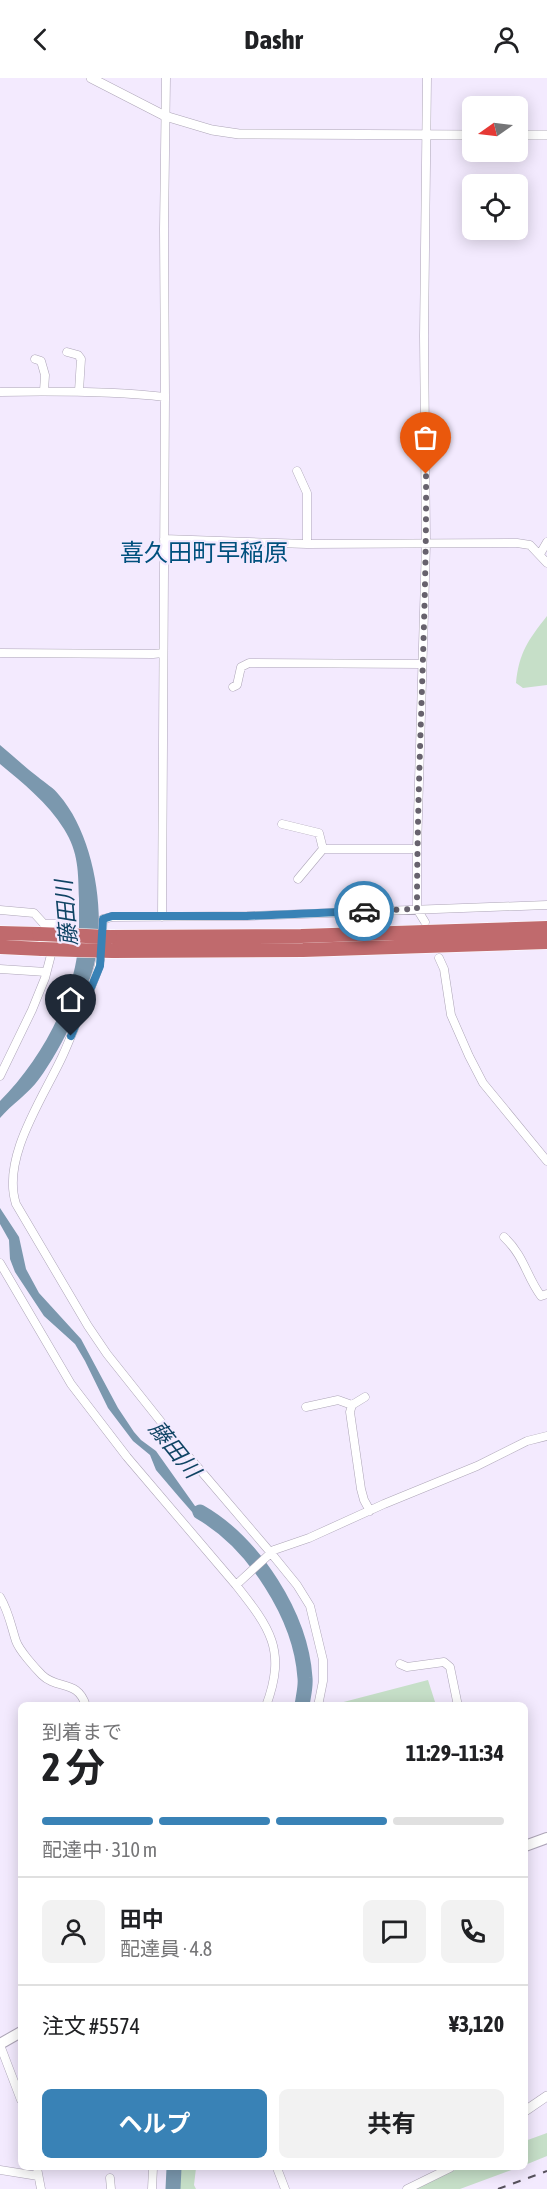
<!DOCTYPE html>
<html lang="ja">
<meta charset="utf-8">
<style>
:root{--surface:#fff;--page:#f2f2f2;--text:#202124;--muted:#757577;--line:#e0e0e0;--accent:#3982b6}
body{margin:0;font-family:"Asap Condensed","Noto Sans JP",sans-serif;background:var(--page);color:var(--text);height:100vh;display:flex;flex-direction:column;font-size:22px;white-space:nowrap}
*{box-sizing:border-box;margin:0}
p{font-size:20px;color:var(--muted)}
.icon{flex:none;width:33px;height:33px;fill:none;stroke:currentColor;stroke-width:2;stroke-linecap:round;stroke-linejoin:round}
.map{position:relative;flex:1;overflow:hidden}
.side{position:absolute;left:18px;top:1624px;width:510px;height:468px;display:flex;flex-direction:column;background:var(--surface);border-radius:9px;box-shadow:0 3px 15px #0003}
.side>*{flex:none}
.needle{width:39px;rotate:256deg}
.fabs{position:absolute;left:462px;top:18px;display:grid;gap:12px}
.fabs a{display:grid;place-items:center;width:66px;height:66px;border-radius:9px;background:var(--surface);box-shadow:0 3px 15px #0003;font-size:30px}
.pin{position:absolute;display:grid;place-items:center;width:51px;height:51px;color:#fff;margin:-62px -26px;border-radius:50% 50% 50% 0;rotate:-45deg;box-shadow:0 0 6px #0007}
.pin .icon{rotate:45deg}
.courier{position:absolute;display:grid;place-items:center;width:60px;height:60px;margin:-30px;border:4px solid #3982b6;border-radius:50%;background:#fff;color:#222;box-shadow:0 2px 8px #0007}
.overview em{font-style:normal;font-weight:700}
.overview div{display:flex;flex-direction:column-reverse}
.overview{display:flex;align-items:center;justify-content:space-between;height:102px;padding:0 24px}
h1{font-size:39px;font-weight:700;line-height:45px}
.bar{display:grid;grid-template-columns:repeat(4,1fr);gap:9px 6px;align-content:center;height:72px;padding:0 24px}
.bar i{height:8px;border-radius:4px;background:var(--line)}
.bar .on{background:var(--accent)}
.bar p{grid-column:span 4}
.line{display:flex;align-items:center;gap:15px;padding:0 24px;border-top:2px solid var(--line)}
.line div{flex:1}
.round{display:grid;place-items:center;flex:none;width:63px;height:63px;border-radius:9px;background:var(--page)}
.action{display:flex;gap:12px;margin-top:auto;padding:12px 24px}
.action a{flex:1;height:69px;border-radius:9px;background:var(--accent);color:#fff;font-size:24px;font-weight:700;line-height:69px;text-align:center}
.action a+a{background:var(--page);color:var(--text)}
header{display:flex;justify-content:space-between;align-items:center;height:78px;padding:0 24px;background:var(--surface);font-size:27px;font-weight:700}
.map>svg:first-child{display:block}
.green{fill:#c6dfc8}
.water{fill:#7b98ae}
.lines{fill:none;stroke-linecap:round;stroke-linejoin:round}
.river{stroke:#7b98ae;stroke-width:15}
.minor-casing{stroke:#ada5b7;stroke-width:9}
.tertiary-casing{stroke:#ada5b7;stroke-width:10}
.secondary-casing{stroke:#ada5b7;stroke-width:12}
.motorway-casing{stroke:#fff;stroke-width:15}
.minor{stroke:#fff;stroke-width:8}
.tertiary{stroke:#fff;stroke-width:9}
.secondary{stroke:#fff;stroke-width:10}
.motorway{stroke:#c06a6d;stroke-width:14}
.rail{stroke:#57525d;stroke-width:2;stroke-dasharray:8 8;stroke-linecap:butt}
.motorway-bridge-casing{stroke:#fff;stroke-width:15;stroke-linecap:butt}
.motorway-bridge{stroke:#c06a6d;stroke-width:14}
.done{stroke:#67626d;stroke-width:6;stroke-dasharray:0 10.8}
.route{stroke:#3982b6;stroke-width:8}
.labels{text-anchor:middle;dominant-baseline:central;stroke-width:4.5;stroke-linejoin:round;paint-order:stroke}
.water-label{font-size:22px;font-style:italic;fill:#104464;stroke:#f3eafe}
.quarter-label{font-size:24px;fill:#01507d;stroke:#f3eafe}
</style>
<header><svg class="icon" aria-label="back" viewBox="0 0 24 24"><path d="M15 5l-7 7 7 7"/></svg>Dashr<svg class="icon" aria-label="person" viewBox="0 0 24 24"><circle cx="12" cy="8" r="4"/><path d="M4 21q1-7 8-7t8 7"/></svg></header>
<div class="map">
<svg width="547" height="2111" viewBox="0 0 547 2111">
<rect width="100%" height="100%" fill="#f3eafe"/>
<path class="green" d="M 547,538 L 547,607 L 523,610 L 516,605 C 519,575 528,562 547,538 Z
M 428,1602 L 436,1627 L 332,1627 Z
M 547,2055 L 547,2078 L 525,2087 L 525,2063 Z
M 180,2090 L 196,2090 L 194,2107 L 196,2111 L 180,2111 Z
M 459,2090 L 517,2090 L 460,2111 L 416,2111 Z"/>
<path class="water" d="M 0,667 C 13,678 25,689 38,699 C 45,705 54,710 59,717 C 94,757 107,836 94,887 C 86,920 59,974 39,1001 C 28,1016 12,1026 0,1040 L 0,1023 C 35,988 65,937 75,889 C 80,867 79,843 79,821 C 78,794 79,775 64,751 C 48,725 23,705 0,686 Z
M 0,1130 L 19,1159 L 26,1191 L 39,1215 L 81,1261 L 118,1330 L 134,1354 L 141,1362 L 156,1373 L 195,1428 L 213,1436 L 217,1443 L 205,1442 L 193,1435 L 179,1419 L 156,1392 L 150,1377 L 133,1363 L 108,1330 L 85,1283 L 75,1266 L 44,1238 L 15,1194 L 10,1181 L 9,1162 L 0,1146 Z"/>
<g class="lines">
<path class="river" d="M 200,1434 C 254,1465 301,1538 305,1600 C 306,1609 303,1619 302,1628
M 173,2111 L 174,2090"/>
<g class="minor-casing">
<path id="minor" d="M 67,274 L 78,277 L 81,281 L 79,313
M 35,281 L 41,283 L 45,297 L 44,313
M 0,314 C 55,313 110,313 165,319 L 162,839
M 165,319 L 164,151 L 166,0
M 297,393 L 307,415 L 307,466
M 164,461 L 307,466 L 517,465 L 530,467 L 547,485
M 540,476 L 547,464
M 0,575 L 153,576 L 163,575
M 233,609 L 237,607 L 241,589 L 249,585 L 422,586
M 282,746 L 319,755 L 323,771 L 417,771
M 298,801 L 323,771
M 0,832 L 34,835 L 44,846 L 59,846 L 45,900 L 32,932 L 0,998
M 425,844 L 417,831 L 417,771 L 426,466 L 424,258 L 427,0
M 102,860 L 103,841 L 112,839 L 247,838 L 547,827
M 101,872 C 101,889 93,903 87,919 C 78,939 71,960 62,979 C 43,1020 1,1080 16,1126 L 88,1248 L 107,1276 L 189,1379 L 271,1475 L 297,1507 L 310,1528 L 323,1582 L 323,1603 L 318,1628
M 439,880 L 444,891 L 451,937 L 469,978 L 483,1005 L 547,1083
M 0,891 L 46,894
M 504,1159 C 525,1179 526,1198 541,1218 L 547,1216
M 0,1185 L 71,1306 L 127,1379 L 236,1507
M 365,1319 L 352,1327 L 350,1334 L 361,1411 L 364,1422 L 370,1433
M 306,1329 L 338,1322 L 352,1327
M 0,1519 C 9,1534 11,1548 16,1563 C 19,1572 35,1590 42,1597 C 57,1612 78,1601 86,1628
M 400,1586 L 407,1589 L 444,1584 L 450,1589 L 458,1628
M 266,1628 C 287,1572 270,1550 236,1507 L 274,1472 L 309,1460 L 384,1426 L 477,1388 L 527,1363 L 547,1358
M 0,1967 L 21,2022
M 37,2090 L 41,2111
M 277,2090 L 285,2111
M 0,2092 L 38,2098
M 110,2100 L 111,2111
M 152,2111 L 153,2090
M 407,2111 L 450,2090"/>
</g>
<g class="tertiary-casing">
<path id="tertiary" d="M 91,0 L 165,38 L 212,52 L 239,56 L 472,57
M 518,57 L 547,57
M 525,2033 L 547,2018"/>
</g>
<g class="secondary-casing">
<path id="secondary" d="M 525,1768 L 547,1760
M 0,1966 L 21,1954"/>
</g>
<g class="motorway-casing">
<path id="motorway" d="M 0,855 L 39,856
M 110,859 L 301,858 L 547,850
M 0,869 L 42,871
M 112,873 L 303,872 L 547,864"/>
</g>
<use href="#minor" class="minor"/>
<use href="#tertiary" class="tertiary"/>
<use href="#secondary" class="secondary"/>
<use href="#motorway" class="motorway"/>
<path class="rail" d="M 498,2111 L 547,2093"/>
<g class="motorway-bridge-casing">
<path id="motorway-bridge" d="M 39,856 L 110,859
M 42,871 L 112,873"/>
</g>
<use href="#motorway-bridge" class="motorway-bridge"/>
</g>
<g class="lines">
<path class="done" d="M 364,833 L 417,831 C 417,686 427,541 426,396"/>
<path class="route" d="M 71,958 L 100,888 L 103,841 L 112,838 L 247,838 L 364,833"/>
</g>
<g class="labels">
<g class="water-label">
<text transform="translate(66 835) rotate(-95)">藤田川</text>
<text transform="translate(175 1371) rotate(51)">藤田川</text>
</g>
<g class="quarter-label">
<text x="204" y="474">喜久田町早稲原</text>
</g>
</g>
</svg>
<div class="fabs">
<a><svg class="needle" viewBox="-14 -14 28 28"><path d="M0-13l5 13h-10z" fill="#e53935"/><path d="M0 13l5-13h-10z" fill="#757577"/></svg></a>
<a><svg class="icon" aria-label="locate" viewBox="0 0 24 24"><circle cx="12" cy="12" r="6"/><path d="M12 2v4M12 18v4M2 12h4M18 12h4"/></svg></a>
</div>
<div class="pin" style="left:426px;top:396px;background:#ea580c"><svg class="icon" aria-label="bag" viewBox="0 0 24 24"><path d="M5 8h14l-1 12H6zM9 8a3 3 0 0 1 6 0"/></svg></div>
<div class="pin" style="left:71px;top:958px;background:#1f2937"><svg class="icon" aria-label="home" viewBox="0 0 24 24"><path d="M3 11l9-7 9 7M6 9v11h12V9"/></svg></div>
<div class="courier" style="left:364px;top:833px"><svg class="icon" aria-label="car" viewBox="0 0 24 24"><path d="M5 17H2v-5l4-1 3-4h7l3 4 3 1v5h-3M9 17h6M6 11h13"/><circle cx="7" cy="17" r="2"/><circle cx="17" cy="17" r="2"/></svg></div>
<section class="side">
<div class="overview"><div><h1>2 分</h1><p>到着まで</p></div><em>11:29–11:34</em></div>
<div class="bar"><i class="on"></i><i class="on"></i><i class="on"></i><i></i><p>配達中 · 310 m</p></div>
<div class="line" style="height:108px"><a class="round"><svg class="icon" aria-label="person" viewBox="0 0 24 24"><circle cx="12" cy="8" r="4"/><path d="M4 21q1-7 8-7t8 7"/></svg></a><div><b>田中</b><p>配達員 · 4.8</p></div><a class="round"><svg class="icon" aria-label="chat" viewBox="0 0 24 24"><path d="M4 5h16v11H9l-5 4z"/></svg></a><a class="round"><svg class="icon" aria-label="phone" viewBox="0 0 24 24"><path d="M5 4h4l2 5-3 2q2 4 5 5l2-3 5 2v4C11 20 4 13 5 4z"/></svg></a></div>
<div class="line" style="height:78px"><div>注文 #5574</div><b>¥3,120</b></div>
<div class="action"><a>ヘルプ</a><a>共有</a></div>
</section>
</div>
